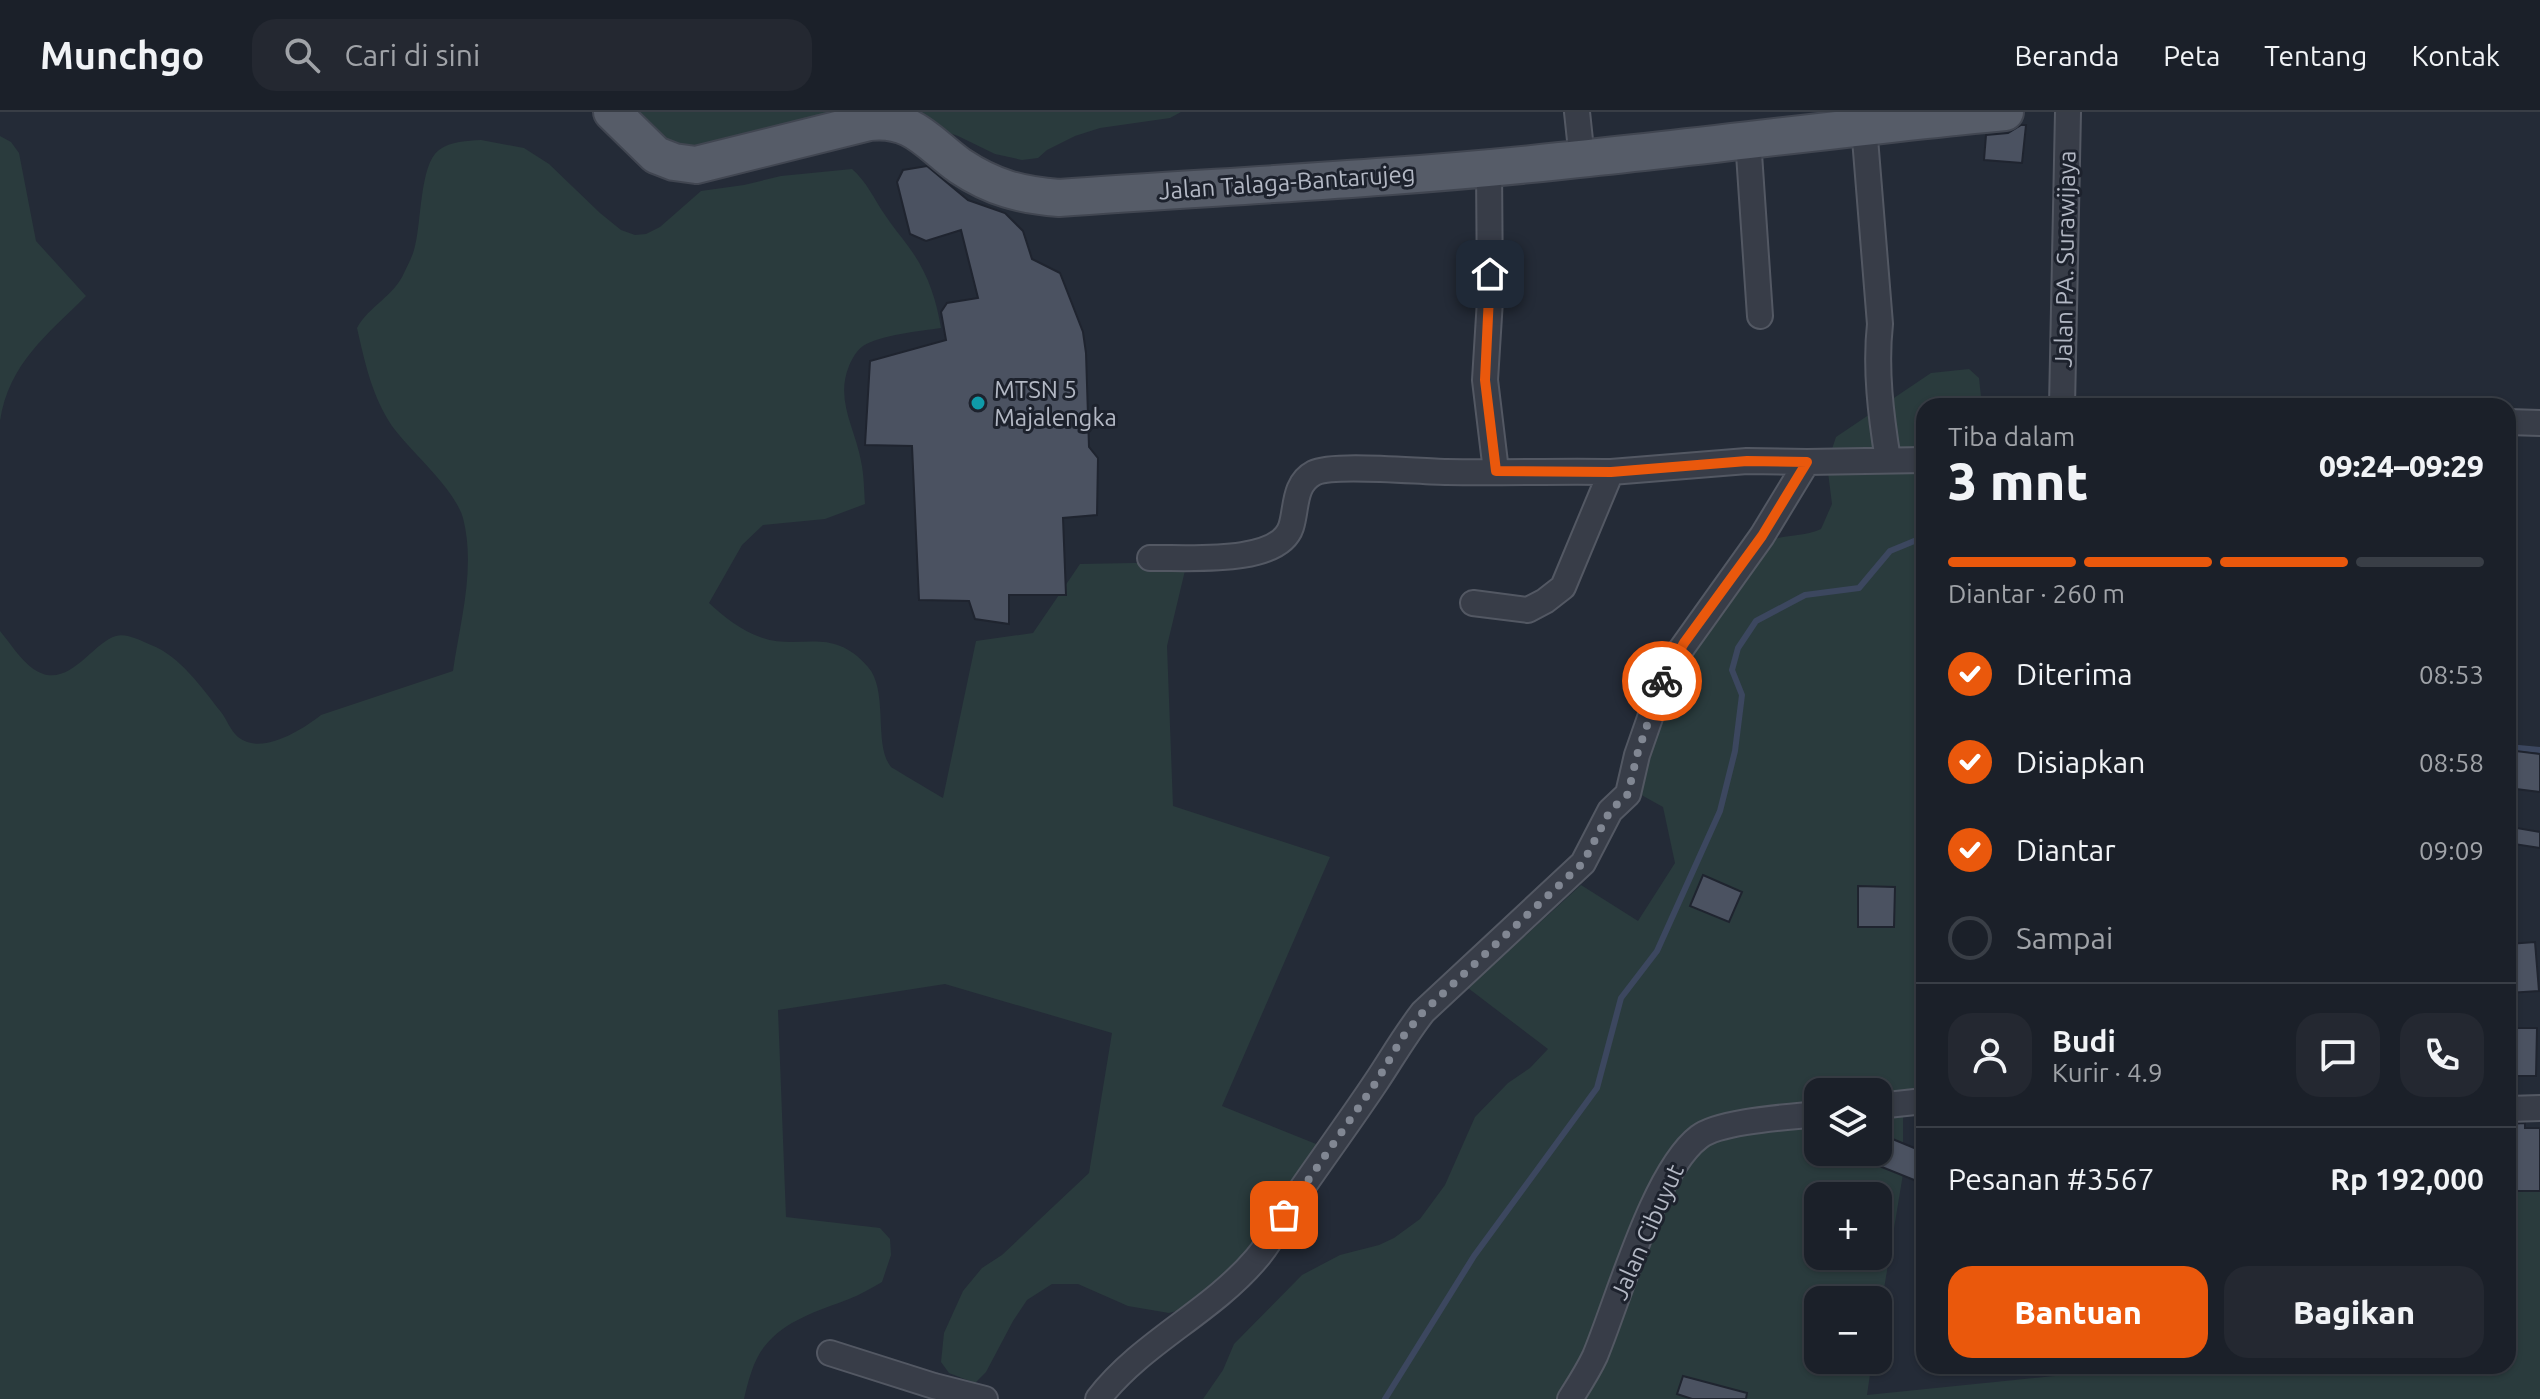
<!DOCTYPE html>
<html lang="id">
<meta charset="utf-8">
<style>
:root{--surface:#1b2029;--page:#242831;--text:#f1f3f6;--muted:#a0a3a8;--line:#393e46;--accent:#ea580c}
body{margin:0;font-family:Ubuntu,sans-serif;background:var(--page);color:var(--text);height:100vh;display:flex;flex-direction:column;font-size:30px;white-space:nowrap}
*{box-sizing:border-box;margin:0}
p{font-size:26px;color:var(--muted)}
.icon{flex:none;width:44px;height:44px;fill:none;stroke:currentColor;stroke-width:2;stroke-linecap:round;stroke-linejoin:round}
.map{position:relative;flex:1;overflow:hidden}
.drawer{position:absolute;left:1916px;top:286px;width:600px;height:976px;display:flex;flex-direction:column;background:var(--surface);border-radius:24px;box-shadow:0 2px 6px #0004,0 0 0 2px var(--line)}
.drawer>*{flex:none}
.tools{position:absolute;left:1804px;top:966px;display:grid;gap:16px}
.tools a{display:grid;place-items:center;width:88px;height:88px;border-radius:16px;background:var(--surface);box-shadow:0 2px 6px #0004,0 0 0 2px var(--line);font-size:40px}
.pin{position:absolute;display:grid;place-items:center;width:68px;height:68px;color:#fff;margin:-34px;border-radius:16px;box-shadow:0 4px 12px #0006}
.courier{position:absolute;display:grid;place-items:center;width:80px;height:80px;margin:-40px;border:6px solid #ea580c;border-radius:50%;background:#fff;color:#222;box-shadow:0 2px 10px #0007}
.summary em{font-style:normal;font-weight:800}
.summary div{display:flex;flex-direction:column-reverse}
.summary{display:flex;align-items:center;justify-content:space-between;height:136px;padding:0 32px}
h1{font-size:52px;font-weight:800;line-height:60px}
.bar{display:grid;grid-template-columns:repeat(4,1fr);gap:12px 8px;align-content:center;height:96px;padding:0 32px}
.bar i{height:10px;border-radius:6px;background:var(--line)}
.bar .on{background:var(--accent)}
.bar p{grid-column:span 4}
.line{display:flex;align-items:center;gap:20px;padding:0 32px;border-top:2px solid var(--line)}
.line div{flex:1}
.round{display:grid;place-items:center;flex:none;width:84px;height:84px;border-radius:24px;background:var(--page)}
ol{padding:0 32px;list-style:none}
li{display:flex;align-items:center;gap:24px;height:88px}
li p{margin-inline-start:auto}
li .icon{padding:8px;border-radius:50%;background:var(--accent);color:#fff;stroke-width:4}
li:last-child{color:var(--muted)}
li i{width:44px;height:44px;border:4px solid var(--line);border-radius:50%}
.primary-button{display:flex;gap:16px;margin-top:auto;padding:16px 32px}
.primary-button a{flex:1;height:92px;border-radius:24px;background:var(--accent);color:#fff;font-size:32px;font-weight:800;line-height:92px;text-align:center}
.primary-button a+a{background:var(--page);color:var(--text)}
header{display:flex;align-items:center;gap:48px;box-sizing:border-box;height:112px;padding:0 40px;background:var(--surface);border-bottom:2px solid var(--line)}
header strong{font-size:38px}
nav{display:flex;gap:44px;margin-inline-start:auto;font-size:28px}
.search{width:560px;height:72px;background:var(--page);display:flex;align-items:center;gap:20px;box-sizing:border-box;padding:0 28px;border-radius:24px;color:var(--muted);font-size:30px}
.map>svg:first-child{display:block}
.green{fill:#2a3b3d;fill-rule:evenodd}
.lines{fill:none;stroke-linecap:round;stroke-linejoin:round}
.stream{stroke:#3c475f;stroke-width:6}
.building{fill:#4b5261;stroke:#1f242f;stroke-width:2}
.street-casing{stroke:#535863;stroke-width:28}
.primary-casing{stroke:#414651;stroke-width:40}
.street{stroke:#383d48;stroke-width:24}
.primary{stroke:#565c68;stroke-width:36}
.done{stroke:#818793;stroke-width:8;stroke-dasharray:0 14.4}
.route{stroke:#ea580c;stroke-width:10}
.culture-dot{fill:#0f9aa8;stroke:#1d222d;stroke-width:3}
.labels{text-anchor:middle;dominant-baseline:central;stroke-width:6;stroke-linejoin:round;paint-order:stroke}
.street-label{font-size:24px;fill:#b3b8c4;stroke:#1d222d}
.poi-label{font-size:24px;fill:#b3b8c4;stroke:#1d222d;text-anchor:start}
</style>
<header>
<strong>Munchgo</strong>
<div class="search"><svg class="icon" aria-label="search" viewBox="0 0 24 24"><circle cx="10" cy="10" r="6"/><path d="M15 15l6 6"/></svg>Cari di sini</div>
<nav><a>Beranda</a><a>Peta</a><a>Tentang</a><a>Kontak</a></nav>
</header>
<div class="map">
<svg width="2540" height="1287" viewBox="0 0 2540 1287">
<rect width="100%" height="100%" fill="#242b37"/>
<path class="green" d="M 625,0 L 1181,0 L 1170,6 L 1100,16 L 1075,24 L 1047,38 L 1038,46 L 1022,48 L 995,42 L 958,24 L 905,5 L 788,38 L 676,37 Z
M 0,24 L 11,30 L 19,41 L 36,129 L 86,184 C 47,223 9,251 0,309 Z
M 481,28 L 524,36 L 549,52 L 600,101 L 621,118 L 635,123 L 646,122 L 660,115 L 701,79 L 744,73 L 781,64 L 852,57 C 867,70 874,87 885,103 C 892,114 901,124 908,134 C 927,159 936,186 941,216 C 921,219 880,223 863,234 C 856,239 852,247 849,254 C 835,288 855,316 861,349 C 864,363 864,378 865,392 L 825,407 L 763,413 L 742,433 L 709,491 C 723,504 742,519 760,525 C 800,540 831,512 868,555 C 889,579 873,633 891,655 C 894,657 938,683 943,686 L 976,529 L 1033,521 L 1080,452 L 1187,450 L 1167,534 L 1173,694 L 1330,745 L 1222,994 L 1331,1038 L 1218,1188 L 1169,1201 L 1128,1194 L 1078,1172 L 1052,1172 L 1027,1188 L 1013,1209 L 986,1260 L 975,1271 L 949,1261 L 941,1250 L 944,1221 L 963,1179 L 982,1156 L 1002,1143 L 1089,1061 L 1112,921 L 945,872 L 778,898 L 786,1105 L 880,1116 L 890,1127 L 891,1143 L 882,1170 C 871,1176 860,1183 849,1187 C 818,1199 785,1208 764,1235 C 753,1249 748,1270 744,1287 L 0,1287 L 0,519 C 10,531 20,547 32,556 C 67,582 91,531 116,524 C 127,521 141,529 151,533 C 180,544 202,576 221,600 C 227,608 230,618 238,625 C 261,644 302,618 321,603 L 453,559 C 460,510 476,456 463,406 C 455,377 411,340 392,314 C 372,284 365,251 357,216 C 369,194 394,184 404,161 C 408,153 412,145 414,138 C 422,112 419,53 439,38 C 451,29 467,29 481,28 Z
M 1969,257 L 1979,266 L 1982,294 L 1924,294 L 1924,983 L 1903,984 L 1903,1062 L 1878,1213 L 1878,1188 L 1818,1188 L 1818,1248 L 1872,1248 L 1867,1283 L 2114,1258 L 2115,1254 L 2508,1254 L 2508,1064 L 2540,1065 L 2540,1287 L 1203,1287 L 1223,1258 L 1234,1232 L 1302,1163 L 1340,1143 L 1379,1133 L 1394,1126 L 1420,1107 L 1445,1073 L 1475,1005 L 1508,971 L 1530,956 L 1548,937 L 1468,876 L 1581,773 L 1638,809 L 1675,751 L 1663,695 L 1627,675 L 1666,579 L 1765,431 C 1783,421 1802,426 1821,417 L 1832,392 L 1827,352 L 1836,325 L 1931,261 ZM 1818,980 L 1878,980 L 1878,1040 L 1818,1040 ZM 1818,1084 L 1878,1084 L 1878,1144 L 1818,1144 Z"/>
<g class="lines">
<path class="stream" d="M 2508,635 L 2540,638
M 1385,1287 L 1474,1144 L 1597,976 L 1621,886 L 1657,839 L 1720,699 L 1735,639 L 1742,583 L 1732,558 L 1738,536 L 1756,509 L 1805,483 L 1859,476 L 1890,439 L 1924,425"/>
</g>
<path class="building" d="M 2021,13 L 2026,13 L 2022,51 L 1984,48 L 1986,23 L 2008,21 Z
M 927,54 L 968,88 L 1005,101 L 1023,119 L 1032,147 L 1060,161 L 1083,220 L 1086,241 L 1089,335 L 1098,346 L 1097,403 L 1063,406 L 1066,483 L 1009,483 L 1009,512 L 975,507 L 969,489 L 919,488 L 912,334 L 865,333 L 870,249 L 946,228 L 941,200 L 947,191 L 978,186 L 961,118 L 926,129 L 910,122 L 897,70 L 903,58 Z
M 2508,638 L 2540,642 L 2540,680 L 2508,676 Z
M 2517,716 L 2540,720 L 2540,736 L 2514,732 Z
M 1703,763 L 1742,780 L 1729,810 L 1690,794 Z
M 1858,774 L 1895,775 L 1894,815 L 1858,815 Z
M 2535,830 L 2539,879 L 2508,881 L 2508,832 Z
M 2509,916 L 2537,916 L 2536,964 L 2509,964 Z
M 2525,1011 L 2525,1016 L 2540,1016 L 2540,1079 L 2508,1079 L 2508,1012 Z
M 1878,1021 L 1924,1040 L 1924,1072 L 1847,1041 L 1878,1040 Z
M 1683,1264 L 1747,1281 L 1746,1287 L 1692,1287 L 1677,1282 Z"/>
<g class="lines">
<g class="street-casing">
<path id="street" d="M 1577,0 L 1582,47
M 1864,14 L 1880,212 C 1875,257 1881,304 1888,348
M 1748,27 L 1760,204
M 1489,55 L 1490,188 L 1485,268 L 1496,359
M 2062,294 L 2068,0
M 2508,310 L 2540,311
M 1611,360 L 1747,349 L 1807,350
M 1150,446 C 1184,445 1278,454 1291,415 C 1297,397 1293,372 1314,361 C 1334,351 1420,360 1447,360 C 1502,361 1557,359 1611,360 L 1563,475 L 1545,489 L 1528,498 L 1473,491
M 1878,994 L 1924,989
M 2508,997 L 2540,996
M 830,1241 L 934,1274 L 985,1287
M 1098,1287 C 1142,1230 1210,1201 1256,1147 C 1272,1129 1283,1105 1296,1085 C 1322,1047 1350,1009 1376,970 C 1392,946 1405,923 1423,900 L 1583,751 L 1610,699 L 1628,682 L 1637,643 L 1667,557 L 1762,424 L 1807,350 L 1924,348
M 1570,1287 C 1579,1273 1588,1259 1595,1244 C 1618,1189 1654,1059 1699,1025 C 1719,1009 1790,1005 1818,1002"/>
</g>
<g class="primary-casing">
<path id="primary" d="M 612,0 L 656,43 L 674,50 L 696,53 L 869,10 C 913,5 928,31 960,54 C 993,76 1021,83 1059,86 C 1226,74 1394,67 1560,49 C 1709,34 1857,14 2005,0"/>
</g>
<use href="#street" class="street"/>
<use href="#primary" class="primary"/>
</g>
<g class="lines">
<path class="done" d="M 1284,1103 L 1377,969 L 1402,926 L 1423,900 L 1583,751 L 1610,699 L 1628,682 L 1637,643 L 1662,569"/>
<path class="route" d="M 1490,162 L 1485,268 L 1496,359 L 1611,360 L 1747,349 L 1807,350 L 1762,424 L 1684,531 L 1662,569"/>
</g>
<circle class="culture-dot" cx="978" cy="291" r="8"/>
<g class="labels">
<g class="street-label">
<text transform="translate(1287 70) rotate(-4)">Jalan Talaga-Bantarujeg</text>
<text transform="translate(2065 147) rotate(-89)">Jalan PA. Surawijaya</text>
<text transform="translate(1647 1120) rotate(-66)">Jalan Cibuyut</text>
</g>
<g class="poi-label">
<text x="994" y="277">MTSN 5<tspan x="994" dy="28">Majalengka</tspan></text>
</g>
</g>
</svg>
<div class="tools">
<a><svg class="icon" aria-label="layers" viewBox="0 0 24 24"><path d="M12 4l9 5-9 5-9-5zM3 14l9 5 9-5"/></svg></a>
<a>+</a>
<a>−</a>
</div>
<div class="pin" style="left:1284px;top:1103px;background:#ea580c"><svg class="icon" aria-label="bag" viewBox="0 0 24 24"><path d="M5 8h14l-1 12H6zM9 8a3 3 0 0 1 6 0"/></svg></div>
<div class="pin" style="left:1490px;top:162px;background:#1f2937"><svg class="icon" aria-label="home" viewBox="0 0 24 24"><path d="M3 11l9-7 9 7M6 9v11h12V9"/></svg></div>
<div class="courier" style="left:1662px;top:569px"><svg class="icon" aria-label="bike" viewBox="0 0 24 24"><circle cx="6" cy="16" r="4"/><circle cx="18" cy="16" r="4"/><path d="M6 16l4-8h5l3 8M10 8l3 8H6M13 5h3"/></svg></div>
<section class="drawer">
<div class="summary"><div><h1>3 mnt</h1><p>Tiba dalam</p></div><em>09:24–09:29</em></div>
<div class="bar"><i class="on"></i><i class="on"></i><i class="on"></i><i></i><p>Diantar · 260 m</p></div>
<ol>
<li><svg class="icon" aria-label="check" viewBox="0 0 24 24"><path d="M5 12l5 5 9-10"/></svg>Diterima<p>08:53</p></li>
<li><svg class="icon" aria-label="check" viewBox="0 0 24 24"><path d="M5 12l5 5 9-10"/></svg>Disiapkan<p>08:58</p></li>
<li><svg class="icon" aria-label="check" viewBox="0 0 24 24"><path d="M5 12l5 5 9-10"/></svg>Diantar<p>09:09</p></li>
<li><i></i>Sampai</li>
</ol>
<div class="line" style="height:144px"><a class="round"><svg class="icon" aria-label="person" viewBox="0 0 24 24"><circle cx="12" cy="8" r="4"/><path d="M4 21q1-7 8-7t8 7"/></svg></a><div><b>Budi</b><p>Kurir · 4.9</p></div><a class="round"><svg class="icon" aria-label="chat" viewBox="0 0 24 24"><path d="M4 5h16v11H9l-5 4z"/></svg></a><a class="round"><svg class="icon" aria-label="phone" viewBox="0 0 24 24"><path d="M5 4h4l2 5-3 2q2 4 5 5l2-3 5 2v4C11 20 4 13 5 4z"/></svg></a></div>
<div class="line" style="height:104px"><div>Pesanan #3567</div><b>Rp 192,000</b></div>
<div class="primary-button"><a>Bantuan</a><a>Bagikan</a></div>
</section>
</div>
